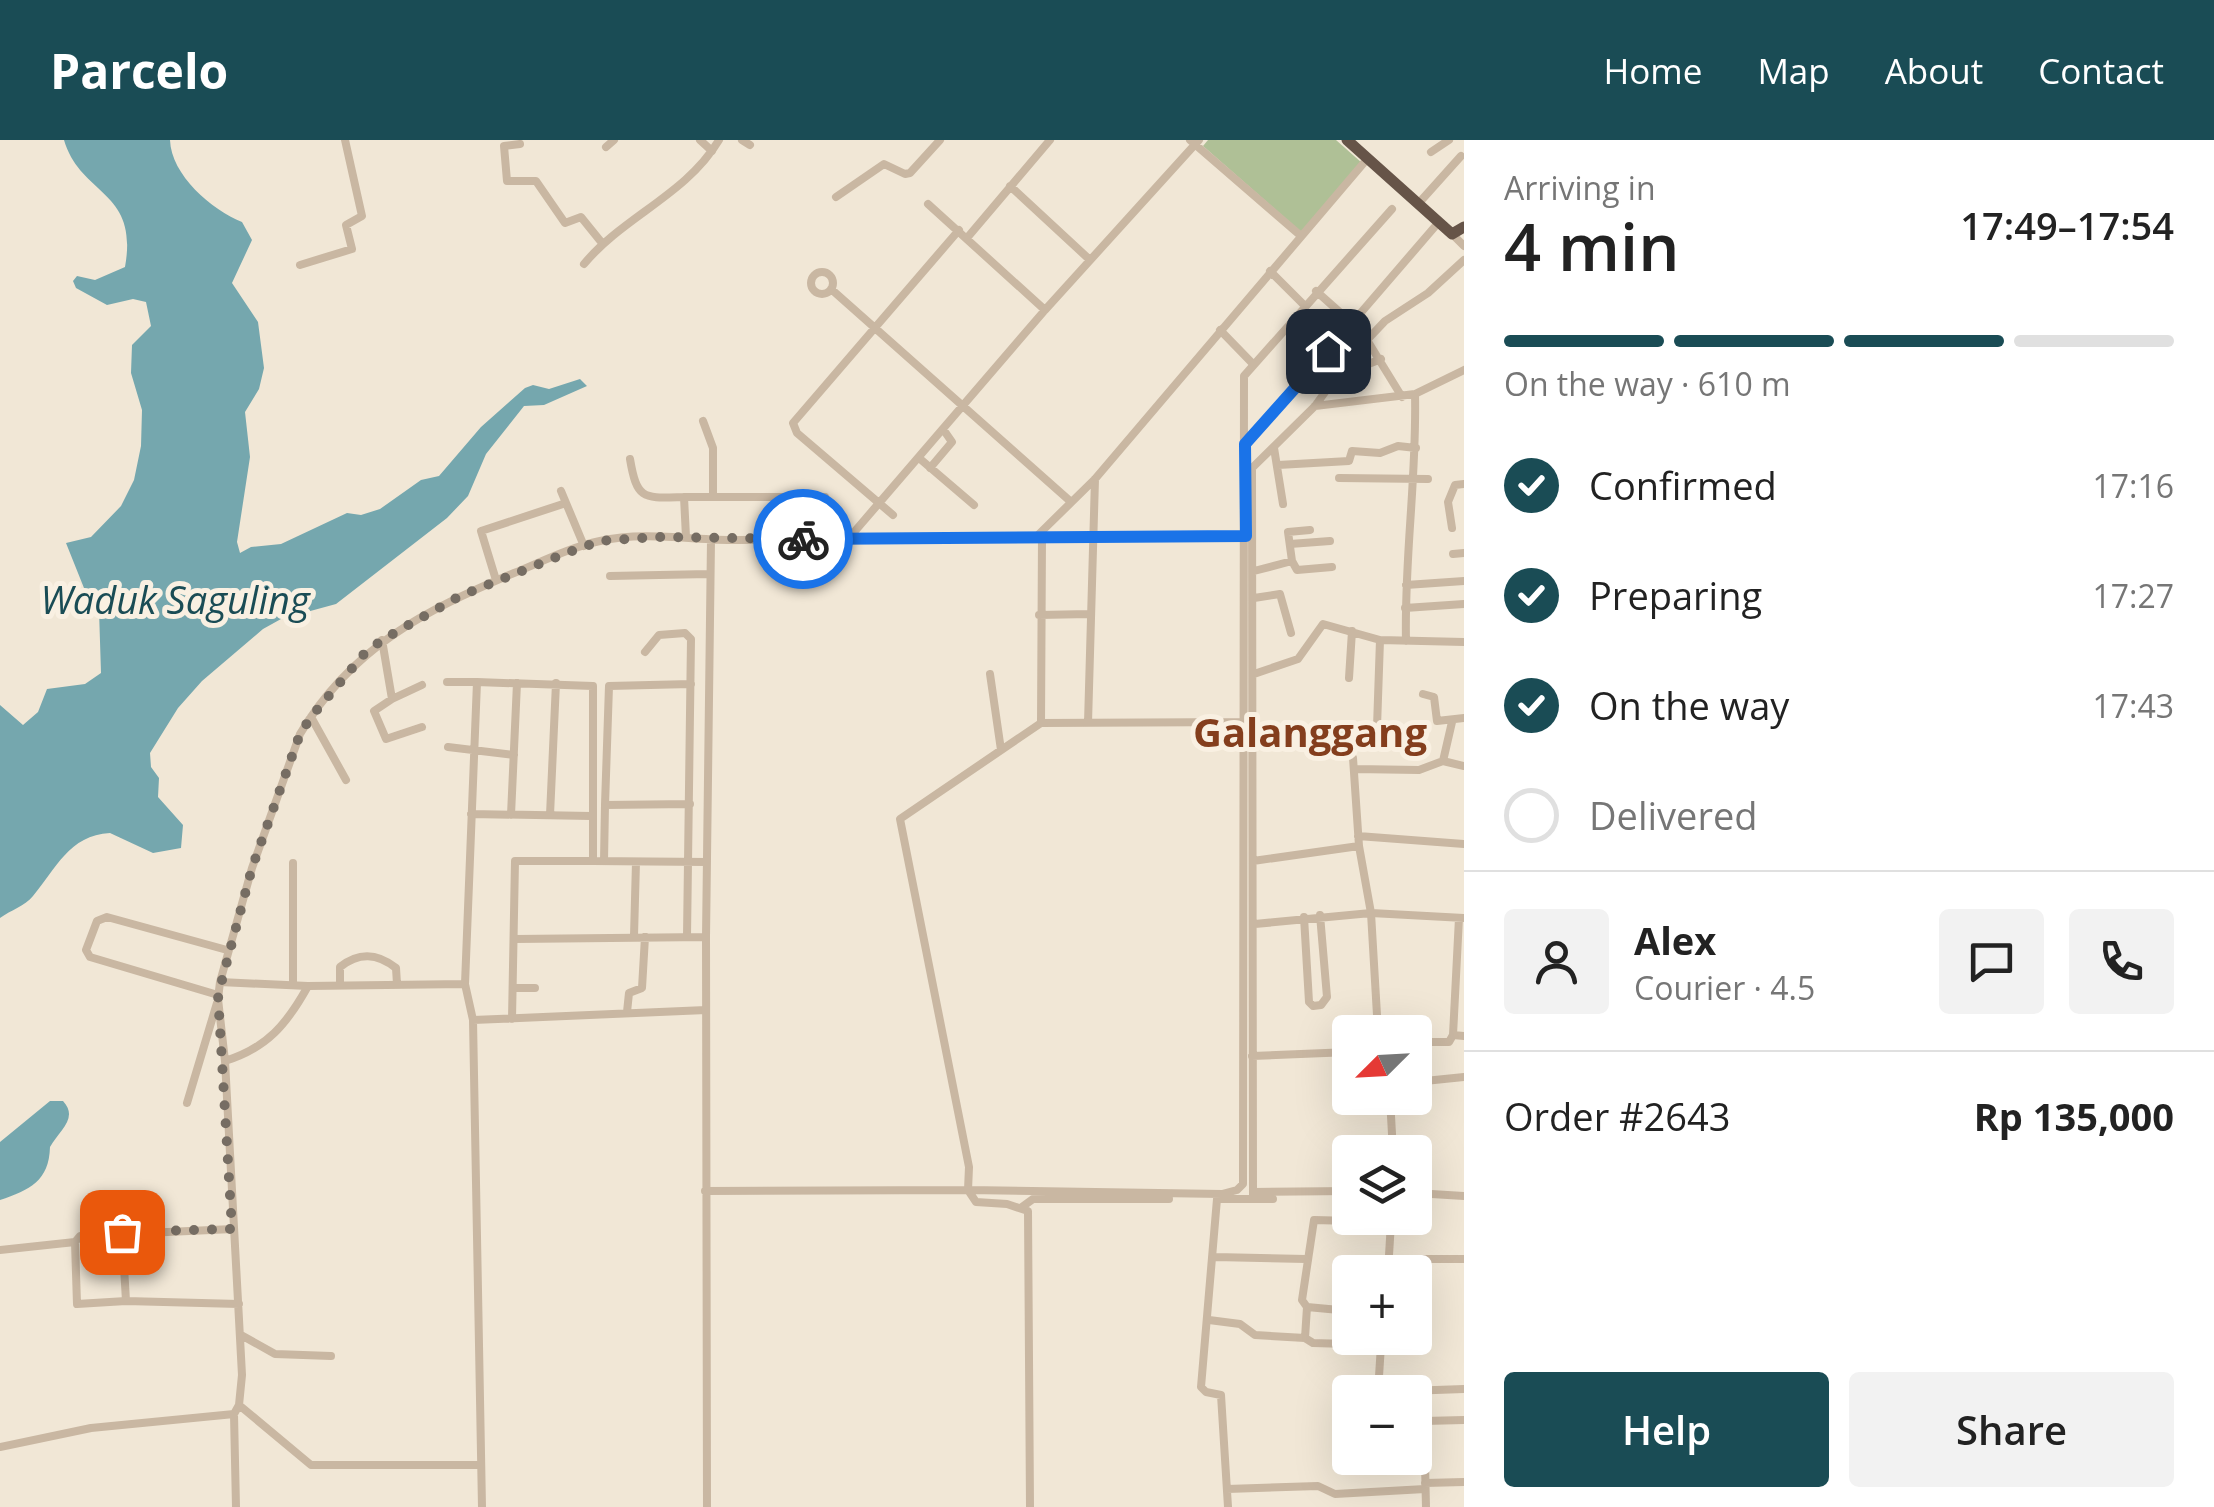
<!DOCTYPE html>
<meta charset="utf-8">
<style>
:root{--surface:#fff;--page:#f2f2f2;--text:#222;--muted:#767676;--line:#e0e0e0;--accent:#1a4c55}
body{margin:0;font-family:"Open Sans",sans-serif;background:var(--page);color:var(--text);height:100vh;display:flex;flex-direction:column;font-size:38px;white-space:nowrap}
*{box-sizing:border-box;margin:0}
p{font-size:32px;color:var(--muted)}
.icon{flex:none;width:55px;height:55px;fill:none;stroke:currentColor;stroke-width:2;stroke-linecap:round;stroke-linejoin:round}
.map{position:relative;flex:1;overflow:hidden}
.panel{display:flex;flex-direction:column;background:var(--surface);width:750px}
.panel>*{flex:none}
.needle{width:65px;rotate:246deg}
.tools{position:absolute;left:1332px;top:875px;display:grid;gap:20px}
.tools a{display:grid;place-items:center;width:100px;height:100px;border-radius:10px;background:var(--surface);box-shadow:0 10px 40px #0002;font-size:50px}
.pin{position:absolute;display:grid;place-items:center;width:85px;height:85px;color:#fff;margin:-42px;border-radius:20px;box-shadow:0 5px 15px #0006}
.courier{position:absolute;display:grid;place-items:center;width:100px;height:100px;margin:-50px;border:8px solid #1a73e8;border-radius:50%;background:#fff;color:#222;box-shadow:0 2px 12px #0007}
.summary em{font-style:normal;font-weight:600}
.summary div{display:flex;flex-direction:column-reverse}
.summary{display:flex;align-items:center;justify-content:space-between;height:170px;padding:0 40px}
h1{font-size:65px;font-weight:600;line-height:75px}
.bar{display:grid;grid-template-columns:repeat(4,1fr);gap:15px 10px;align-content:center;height:120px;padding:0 40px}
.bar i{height:12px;border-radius:8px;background:var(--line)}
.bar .active{background:var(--accent)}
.bar p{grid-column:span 4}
.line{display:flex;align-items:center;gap:25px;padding:0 40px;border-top:2px solid var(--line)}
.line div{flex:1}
.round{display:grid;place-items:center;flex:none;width:105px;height:105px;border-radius:10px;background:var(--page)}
ol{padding:0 40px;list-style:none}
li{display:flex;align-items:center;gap:30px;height:110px}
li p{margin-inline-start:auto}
li .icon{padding:10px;border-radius:50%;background:var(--accent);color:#fff;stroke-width:4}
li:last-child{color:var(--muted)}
li i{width:55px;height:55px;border:5px solid var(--line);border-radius:50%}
.primary-button{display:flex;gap:20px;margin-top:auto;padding:20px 40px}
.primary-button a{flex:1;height:115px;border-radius:10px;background:var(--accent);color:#fff;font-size:40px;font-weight:600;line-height:115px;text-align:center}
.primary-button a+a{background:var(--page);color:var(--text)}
header{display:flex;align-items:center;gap:60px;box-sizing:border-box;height:140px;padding:0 50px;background:var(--accent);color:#fff}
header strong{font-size:48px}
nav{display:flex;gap:55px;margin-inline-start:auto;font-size:35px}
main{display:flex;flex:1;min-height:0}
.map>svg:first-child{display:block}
.green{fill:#afc096}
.water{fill:#75a7ae}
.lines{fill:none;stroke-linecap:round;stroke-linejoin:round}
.minor{stroke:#c9b7a2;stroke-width:8}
.trunk{stroke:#665448;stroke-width:11}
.done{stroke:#766d63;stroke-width:10;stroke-dasharray:0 18}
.route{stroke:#1a73e8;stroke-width:12}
.labels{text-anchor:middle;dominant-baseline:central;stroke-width:10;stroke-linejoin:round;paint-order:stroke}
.water-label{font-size:38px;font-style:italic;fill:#1a4c55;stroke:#f9f0e2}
.quarter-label{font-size:40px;font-weight:bold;fill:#843e1d;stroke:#f9f0e2}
</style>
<header>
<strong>Parcelo</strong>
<nav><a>Home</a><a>Map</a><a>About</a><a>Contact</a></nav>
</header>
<main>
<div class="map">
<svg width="1464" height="1367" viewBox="0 0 1464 1367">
<rect width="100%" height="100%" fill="#f1e7d6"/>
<path class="green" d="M 1208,0 L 1336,0 L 1362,23 L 1301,92 L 1203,6 Z"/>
<path class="water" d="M 64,0 L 170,0 C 171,35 212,70 242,82 L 252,100 L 232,143 L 258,182 L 264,228 L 259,249 L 245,272 L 250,317 L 237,402 L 240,413 L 251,407 L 281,404 L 347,373 L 361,375 L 380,369 L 421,340 L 439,336 L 481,287 L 525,248 L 533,245 L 549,249 L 580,239 L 587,246 L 544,265 L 524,266 L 486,314 L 468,356 L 447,378 L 336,464 L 281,479 L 263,489 L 202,541 L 178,568 L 150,613 L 151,627 L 159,638 L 158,657 L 183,685 L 181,708 L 153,713 L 110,693 C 69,695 56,729 33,756 C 25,766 11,770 0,778 L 0,565 L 23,585 L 38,572 L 47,549 L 85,544 L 101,533 L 99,470 L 84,448 L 66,403 L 91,397 L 121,366 L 134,340 L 141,306 L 142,270 L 131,233 L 132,205 L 151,186 L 146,162 L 133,159 L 107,165 L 76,148 L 73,141 L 77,136 L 95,140 L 125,127 C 139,49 81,57 64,0 Z
M 50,961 L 63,961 C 79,978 59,991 50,1007 C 49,1041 30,1050 0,1060 L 0,1002 Z"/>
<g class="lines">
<path class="minor" d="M 700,0 L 712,11
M 742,0 L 750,5
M 1190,0 L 1301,96
M 520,4 L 504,6 L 507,41 L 536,41 L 565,83 L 581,77 L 602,103
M 606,7 L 614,0
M 1431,12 L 1449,0
M 1010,46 L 1090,120
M 836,57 L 884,24 L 905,34 L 910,33 L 940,0
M 928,64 L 1045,170
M 1418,64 L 1461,16
M 1452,94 L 1464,106
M 967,98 L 1050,0
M 584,124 C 624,76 686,55 719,0
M 300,125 L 352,109 L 346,85 L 362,76 L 345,0
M 1270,131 L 1304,165
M811 143a11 11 0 1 1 22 0a11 11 0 1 1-22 0Z
M 831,149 L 1070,361
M 1352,183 L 1438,83
M 1220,190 L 1253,224
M 1402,257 L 1367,200 L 1385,181 L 1428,153 L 1464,120
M 1315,266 L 1415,254 L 1464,230
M 703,281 L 713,308 L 713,355
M 1245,304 L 1352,183 L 1316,151
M 1274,308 L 1283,364
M 919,318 L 974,365
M 630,319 C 637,361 644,358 684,357
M 1278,325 L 1349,321 L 1352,311 L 1380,313 L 1398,306 L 1416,308
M 930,328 L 952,302 L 943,289
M 1339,338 L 1428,339
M 561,351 L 584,406
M 893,375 L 797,293 L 793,283 L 959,90
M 1452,388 L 1448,362 L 1455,345 L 1464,344
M 1037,396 L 1095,339 L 1368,18
M 686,397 L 684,357 L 825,357
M 849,398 L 1045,170 L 1199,0
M 1290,404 L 1330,401
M 1453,414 L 1464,413
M 1292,421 L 1297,430 L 1332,427
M 1254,431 L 1292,421 L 1288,392 L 1310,390
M 610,436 L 709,434
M 496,440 L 481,391 L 566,363
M 1406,445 L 1464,441
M 1254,458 L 1280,454 L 1291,493
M 1405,468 L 1464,464
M 1039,475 L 1089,474
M 382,500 L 392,559 L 422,545
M 1406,501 C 1404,418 1417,338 1415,254
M 645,512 L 659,495 L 685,493 L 691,499 L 687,797
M 990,534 L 1001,610
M 1254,534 L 1298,519 L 1323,484 L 1380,500 L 1464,502
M 1349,538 L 1352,491
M 447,542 L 477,542
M 1423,554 L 1434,557 L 1437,581 L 1464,578
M 392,559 L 374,571 L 386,599 L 422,587
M 311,577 L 346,640
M 1246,582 L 1041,583 L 900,679 L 969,1027 L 968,1050 L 1222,1054 L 1237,1050 L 1243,1044 L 1244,236 L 1392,69
M 1041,583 L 1042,396
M 1088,583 L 1095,339
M 1377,587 L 1380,500
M 448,607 L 514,615
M 1353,618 L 1359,706 L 1371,773 L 1378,892
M 1443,621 L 1452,582
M 1355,629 L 1419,630 L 1443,621 L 1464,626
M 605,665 L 609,546 L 691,544
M 471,674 L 591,676
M 511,675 L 517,543
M 550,675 L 556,543
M 1358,696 L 1464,704
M 604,721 L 605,665 L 690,664
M 1253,721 L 1359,706
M 1304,777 L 1309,862 L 1313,866 L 1321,865 L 1327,857 L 1320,775
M 1255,784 L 1371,773 L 1464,778
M 634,796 L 636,722
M 515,799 L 706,797
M 220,842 L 252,728 L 300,594 C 352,507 424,471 514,433 C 541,422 571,407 600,401 C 644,391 691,400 736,400 L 1246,397
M 293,845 L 293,723
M 340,845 L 340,827 C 359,812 377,813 396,828 L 397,844
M 514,848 L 535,848
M 218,855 L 90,817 L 86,810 L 97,781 L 107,777 L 227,810
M 627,872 L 629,853 L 642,848 L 645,797
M 512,879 L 515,721 L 593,721
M 473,880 L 706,870
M 1453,895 L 1459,778
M 1415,902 L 1449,902 L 1453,895 L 1464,896
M 1252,916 L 1350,912
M 225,921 L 218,859 L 220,842 L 308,846
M 1415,942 L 1464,937
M 1390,958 L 1393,1012
M 187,963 L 217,863
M 705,1051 L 968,1050 L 976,1062 L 1007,1064 L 1028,1071 L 1030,1367
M 1253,1052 L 1350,1051
M 1415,1053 L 1464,1056
M 1217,1059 L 1201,1247 L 1206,1252 L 1221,1255 L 1228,1367
M 1218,1059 L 1273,1059
M 1253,1059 L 1252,328 L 1315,266 L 1336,237 L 1381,219
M 1022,1067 L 1033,1059 L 1169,1059
M 122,1092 L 126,1161 L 239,1164
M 75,1102 L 77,1164 L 126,1161
M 0,1110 L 75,1102 L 80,1096 L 233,1089
M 1215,1117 L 1306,1119
M 1390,1119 L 1464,1119
M 1388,1132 L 1391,1082
M 1307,1167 L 1350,1171
M 1209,1180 L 1240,1184 L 1255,1195 L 1305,1198 L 1313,1203 L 1381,1205 L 1378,1252 L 1464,1249
M 241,1195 L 275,1214 L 331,1216
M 1305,1198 L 1307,1167 L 1302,1160 L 1314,1080 L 1391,1082 L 1391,1078
M 239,1265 L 311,1325 L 481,1325
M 234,1274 L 236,1367
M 1347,1285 L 1350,1285
M 0,1307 L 91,1288 L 234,1274 L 239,1265 L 242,1235 L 225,921 C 267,908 287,884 308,846 L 465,844
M 1425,1343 L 1464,1342
M 1227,1349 L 1318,1346 L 1335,1354 L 1425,1349
M 482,1367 L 473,880 L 465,844 L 477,542 L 593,546 L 593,721 L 707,722
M 707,1367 L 706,797 L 711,400
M 1426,1367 L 1424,1281 L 1464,1280"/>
<path class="trunk" d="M 1347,0 L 1452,94 L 1464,87"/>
</g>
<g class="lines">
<path class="done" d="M 122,1092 L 232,1089 L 218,855 L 252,728 L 300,594 L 311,577 L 364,514 L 382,500 L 460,456 L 564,414 L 600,401 L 655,397 L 803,399"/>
<path class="route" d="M 803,399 L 1246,396 L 1245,304 L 1328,211"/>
</g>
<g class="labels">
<g class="water-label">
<text x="175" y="459">Waduk Saguling</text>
</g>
<g class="quarter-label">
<text x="1310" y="591">Galanggang</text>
</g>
</g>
</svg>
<div class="tools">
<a><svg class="needle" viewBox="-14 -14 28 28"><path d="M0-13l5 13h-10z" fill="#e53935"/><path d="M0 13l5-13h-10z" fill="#767676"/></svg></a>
<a><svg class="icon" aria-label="layers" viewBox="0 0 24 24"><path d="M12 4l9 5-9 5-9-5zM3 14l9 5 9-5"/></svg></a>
<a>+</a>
<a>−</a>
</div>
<div class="pin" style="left:122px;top:1092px;background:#ea580c"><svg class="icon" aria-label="bag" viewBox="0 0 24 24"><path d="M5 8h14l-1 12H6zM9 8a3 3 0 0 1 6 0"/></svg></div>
<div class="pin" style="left:1328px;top:211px;background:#1f2937"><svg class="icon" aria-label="home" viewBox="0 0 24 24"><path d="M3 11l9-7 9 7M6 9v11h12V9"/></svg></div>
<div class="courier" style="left:803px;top:399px"><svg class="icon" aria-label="bike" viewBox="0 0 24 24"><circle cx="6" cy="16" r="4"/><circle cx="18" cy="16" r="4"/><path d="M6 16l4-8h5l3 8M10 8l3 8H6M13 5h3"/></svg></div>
</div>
<section class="panel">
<div class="summary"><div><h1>4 min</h1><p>Arriving in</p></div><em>17:49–17:54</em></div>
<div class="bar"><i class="active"></i><i class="active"></i><i class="active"></i><i></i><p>On the way · 610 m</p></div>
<ol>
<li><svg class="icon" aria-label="check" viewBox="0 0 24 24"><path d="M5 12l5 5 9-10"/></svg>Confirmed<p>17:16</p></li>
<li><svg class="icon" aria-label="check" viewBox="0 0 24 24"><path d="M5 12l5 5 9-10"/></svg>Preparing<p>17:27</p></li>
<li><svg class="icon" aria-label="check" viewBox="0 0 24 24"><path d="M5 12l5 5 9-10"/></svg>On the way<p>17:43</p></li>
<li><i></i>Delivered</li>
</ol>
<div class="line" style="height:180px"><a class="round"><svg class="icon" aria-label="person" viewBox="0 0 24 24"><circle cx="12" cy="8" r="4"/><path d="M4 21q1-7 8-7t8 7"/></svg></a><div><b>Alex</b><p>Courier · 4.5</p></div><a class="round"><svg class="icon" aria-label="chat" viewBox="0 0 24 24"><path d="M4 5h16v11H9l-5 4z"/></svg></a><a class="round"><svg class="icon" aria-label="phone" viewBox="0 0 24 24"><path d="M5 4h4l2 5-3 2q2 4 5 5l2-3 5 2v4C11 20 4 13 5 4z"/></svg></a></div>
<div class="line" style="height:130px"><div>Order #2643</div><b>Rp 135,000</b></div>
<div class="primary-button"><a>Help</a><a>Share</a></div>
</section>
</main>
